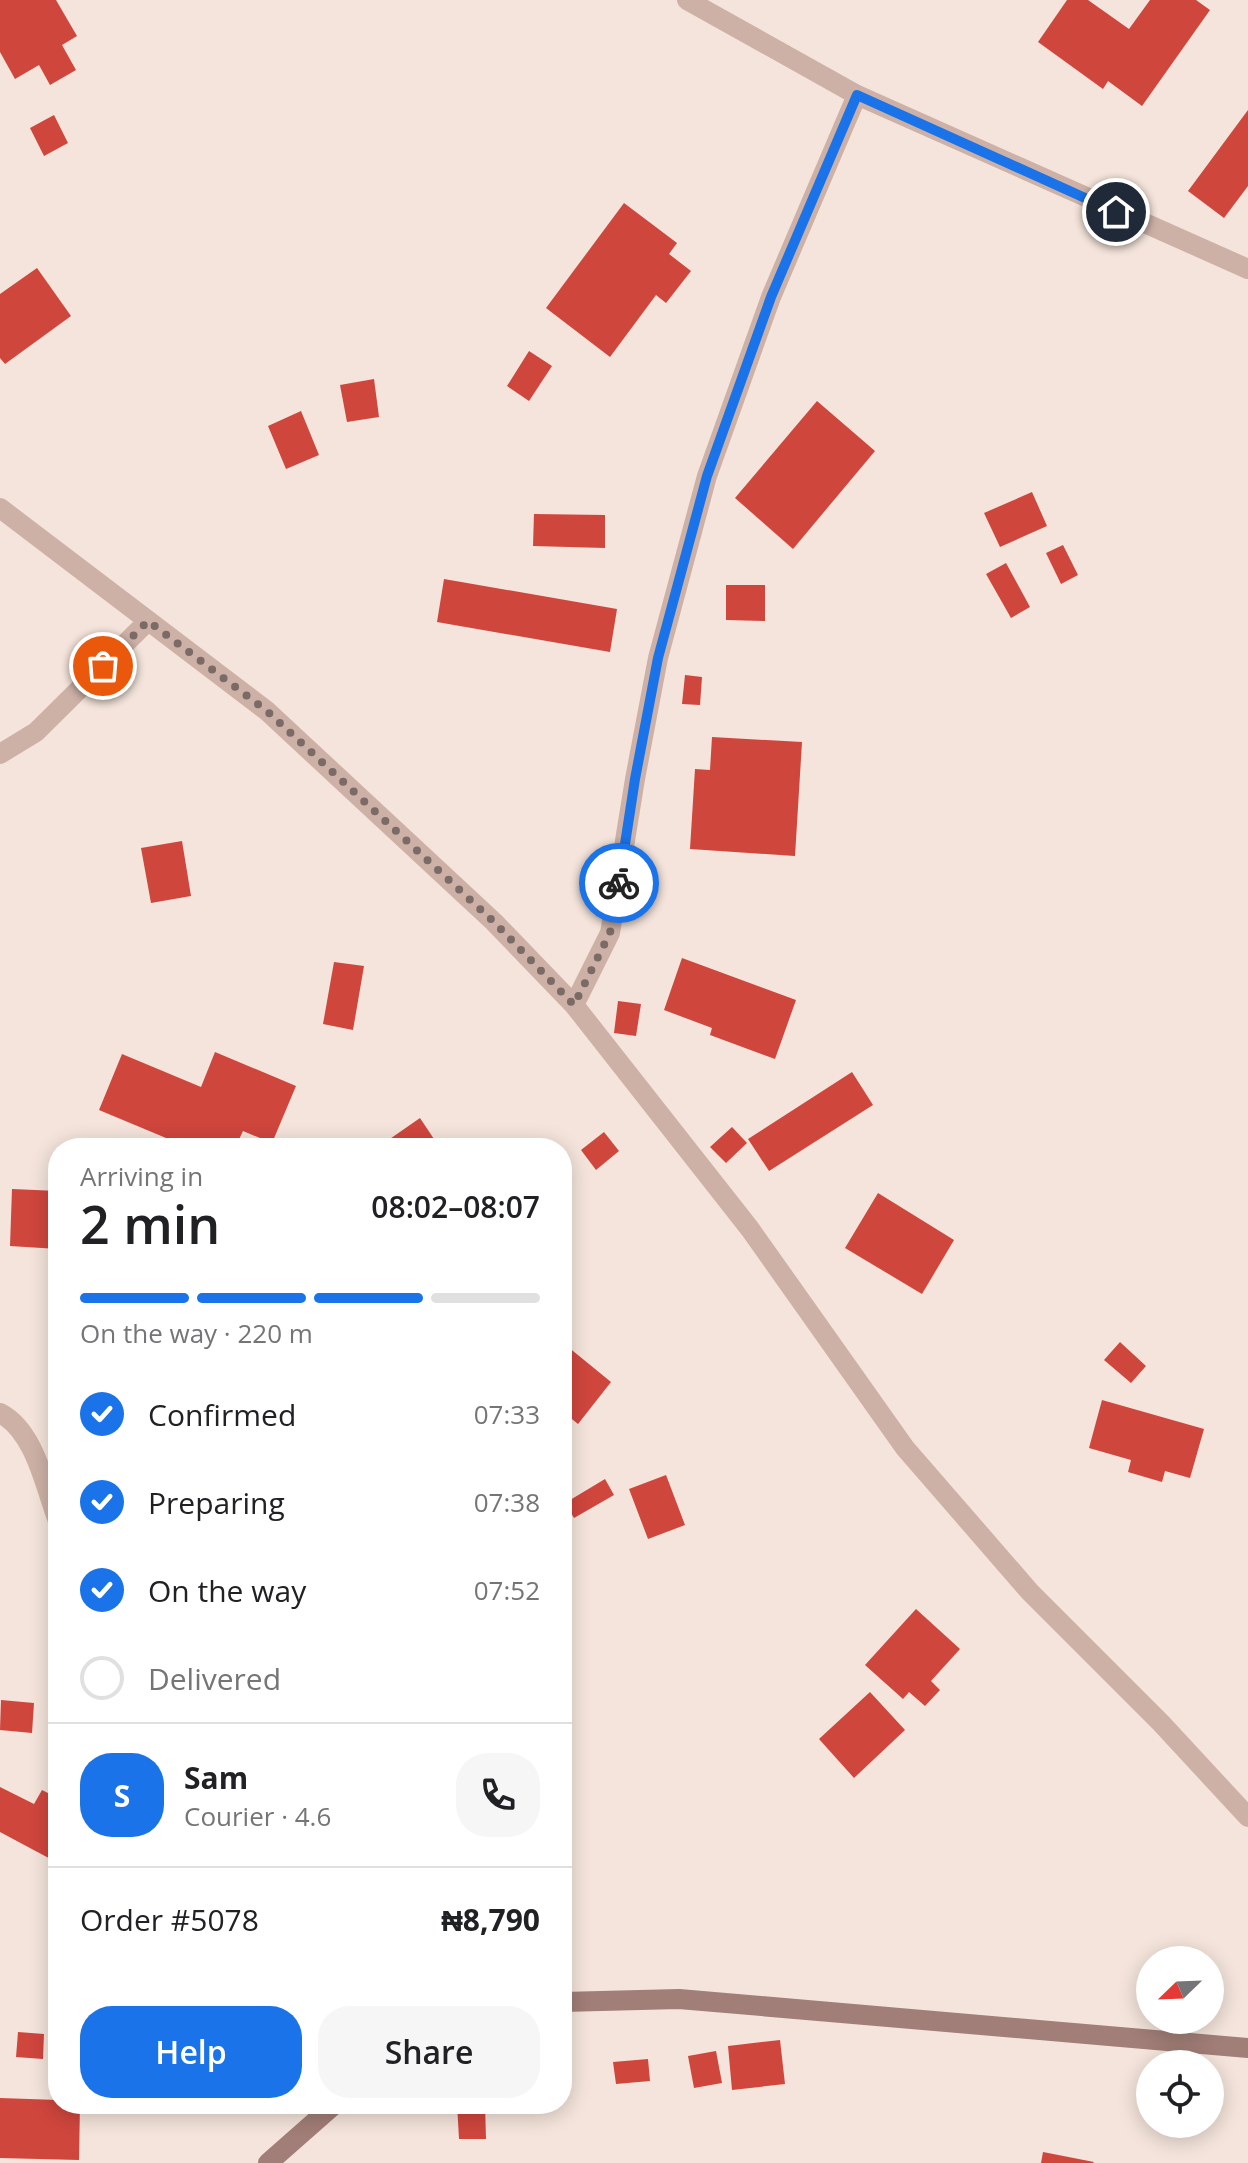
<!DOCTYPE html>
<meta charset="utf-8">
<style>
:root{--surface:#fff;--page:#f6f6f6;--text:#202124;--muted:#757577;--line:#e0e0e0;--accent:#1a73e8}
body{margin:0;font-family:"Open Sans",sans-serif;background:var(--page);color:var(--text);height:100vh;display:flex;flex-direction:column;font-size:30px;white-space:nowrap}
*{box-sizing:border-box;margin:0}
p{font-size:26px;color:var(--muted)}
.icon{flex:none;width:44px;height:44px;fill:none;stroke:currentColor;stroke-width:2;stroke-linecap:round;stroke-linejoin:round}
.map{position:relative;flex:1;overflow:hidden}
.drawer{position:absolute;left:48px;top:1138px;width:524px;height:976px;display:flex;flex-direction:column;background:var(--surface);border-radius:32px;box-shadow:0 4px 20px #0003}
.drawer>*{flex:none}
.needle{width:52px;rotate:247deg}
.fabs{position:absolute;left:1136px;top:1946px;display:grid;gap:16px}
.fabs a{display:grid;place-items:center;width:88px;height:88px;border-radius:50%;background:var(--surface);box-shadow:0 4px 20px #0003;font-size:40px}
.pin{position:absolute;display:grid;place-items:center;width:68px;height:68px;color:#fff;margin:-34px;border:4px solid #fff;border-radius:50%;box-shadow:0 2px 8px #0007}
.courier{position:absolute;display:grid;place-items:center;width:80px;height:80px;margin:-40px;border:6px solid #1a73e8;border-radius:50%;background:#fff;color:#222;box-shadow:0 2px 10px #0007}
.summary em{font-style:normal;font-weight:600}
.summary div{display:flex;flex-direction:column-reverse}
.summary{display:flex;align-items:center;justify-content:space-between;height:136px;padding:0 32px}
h1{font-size:52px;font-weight:600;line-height:60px}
.bar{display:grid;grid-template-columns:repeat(4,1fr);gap:12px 8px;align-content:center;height:96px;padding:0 32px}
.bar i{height:10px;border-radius:6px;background:var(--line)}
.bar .selected{background:var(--accent)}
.bar p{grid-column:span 4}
.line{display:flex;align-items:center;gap:20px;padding:0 32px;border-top:2px solid var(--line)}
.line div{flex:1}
.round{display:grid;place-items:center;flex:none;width:84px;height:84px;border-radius:32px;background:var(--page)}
ol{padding:0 32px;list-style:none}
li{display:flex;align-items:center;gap:24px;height:88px}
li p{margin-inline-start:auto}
li .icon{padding:8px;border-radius:50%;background:var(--accent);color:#fff;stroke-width:4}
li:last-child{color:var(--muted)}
li i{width:44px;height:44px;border:4px solid var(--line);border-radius:50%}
.cta{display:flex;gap:16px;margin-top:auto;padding:16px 32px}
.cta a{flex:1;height:92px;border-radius:32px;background:var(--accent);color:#fff;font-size:32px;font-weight:600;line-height:92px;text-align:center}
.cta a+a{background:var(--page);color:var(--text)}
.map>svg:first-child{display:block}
.building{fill:#cf463d}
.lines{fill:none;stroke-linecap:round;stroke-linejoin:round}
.street{stroke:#cdb1a6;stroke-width:20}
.secondary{stroke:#a17e77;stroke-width:20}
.done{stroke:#7a6b66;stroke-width:8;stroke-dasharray:0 14.4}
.route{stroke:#1a73e8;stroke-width:10}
</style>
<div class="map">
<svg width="1248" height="2163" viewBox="0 0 1248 2163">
<rect width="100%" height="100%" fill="#f4e4db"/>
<path class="building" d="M 0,0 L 56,0 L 77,36 L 62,45 L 76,70 L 50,85 L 39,65 L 15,79 L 0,52 Z
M 1067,0 L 1088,0 L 1129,29 L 1150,0 L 1196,0 L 1210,10 L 1142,106 L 1108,81 L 1103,89 L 1038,42 Z
M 1248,110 L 1248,186 L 1224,218 L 1188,191 Z
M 54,115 L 68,143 L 44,156 L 30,128 Z
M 624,203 L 677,243 L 669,254 L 691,271 L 666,303 L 656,295 L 610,357 L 546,308 Z
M 37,268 L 71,316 L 5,364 L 0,358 L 0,294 Z
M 529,351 L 552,366 L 529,401 L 507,386 Z
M 374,379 L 379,417 L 347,422 L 340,385 Z
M 817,401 L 875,451 L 793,549 L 735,498 Z
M 301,411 L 319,455 L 286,469 L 268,426 Z
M 1032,492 L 1047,526 L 1000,547 L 984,513 Z
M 534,514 L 605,515 L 605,548 L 533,546 Z
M 1063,545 L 1078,575 L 1061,584 L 1046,553 Z
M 1006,563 L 1030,607 L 1011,618 L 986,574 Z
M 444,579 L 617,609 L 610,652 L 437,622 Z
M 726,585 L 765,585 L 765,621 L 726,620 Z
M 685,675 L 702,677 L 700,705 L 682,704 Z
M 712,737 L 802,742 L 795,856 L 690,849 L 695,769 L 710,770 Z
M 182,841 L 191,896 L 151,903 L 141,848 Z
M 682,958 L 796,1000 L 775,1059 L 710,1035 L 712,1028 L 664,1010 Z
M 334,962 L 364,966 L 353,1030 L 323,1024 Z
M 618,1001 L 641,1004 L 636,1036 L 614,1033 Z
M 215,1052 L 296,1086 L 272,1143 L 243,1131 L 235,1148 L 190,1148 L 99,1110 L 122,1054 L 201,1087 Z
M 852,1072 L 873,1105 L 769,1171 L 748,1139 Z
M 420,1118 L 440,1148 L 387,1148 L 384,1143 Z
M 732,1127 L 747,1143 L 726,1163 L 710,1147 Z
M 604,1132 L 619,1151 L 596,1170 L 581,1150 Z
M 12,1189 L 58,1191 L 58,1249 L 10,1246 Z
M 878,1193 L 954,1240 L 922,1294 L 845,1248 Z
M 562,1342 L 611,1382 L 578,1424 L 562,1411 Z
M 1120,1342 L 1146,1366 L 1131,1383 L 1104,1360 Z
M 1102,1400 L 1204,1429 L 1190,1478 L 1165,1471 L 1162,1482 L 1128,1472 L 1131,1460 L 1089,1448 Z
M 666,1475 L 685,1525 L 648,1539 L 629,1489 Z
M 605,1479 L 614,1495 L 574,1518 L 565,1503 Z
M 916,1609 L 960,1649 L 931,1681 L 940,1690 L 925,1706 L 909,1692 L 903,1699 L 865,1665 Z
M 870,1692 L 905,1730 L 854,1778 L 819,1739 Z
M 1,1700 L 34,1703 L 32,1733 L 0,1730 Z
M 0,1787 L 34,1804 L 42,1790 L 58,1798 L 58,1863 L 0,1832 Z
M 18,2032 L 44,2034 L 43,2059 L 16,2057 Z
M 780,2040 L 785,2084 L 732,2090 L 728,2046 Z
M 716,2051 L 722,2083 L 694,2088 L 688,2056 Z
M 648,2059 L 650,2081 L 616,2084 L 613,2062 Z
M 0,2098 L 58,2100 L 58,2104 L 80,2104 L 79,2160 L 0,2158 Z
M 457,2104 L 485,2104 L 486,2139 L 459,2139 Z
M 1043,2152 L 1094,2162 L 1093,2163 L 1041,2163 Z"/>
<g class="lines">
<path class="street" d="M 687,0 L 857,95 L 1248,269
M 0,508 L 267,711 L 494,922 L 574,1005 L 750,1229 L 905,1448 L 1030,1592 L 1161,1723 L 1248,1817
M 0,754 L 36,732 L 148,621
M 574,1005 L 610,933 L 635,779 L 658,658 L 707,476 L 771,297 L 857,95
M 0,1413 C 35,1431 45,1487 58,1521"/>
<path class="secondary" d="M 562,2002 L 679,1999 L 1248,2048
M 268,2163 L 335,2104"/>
</g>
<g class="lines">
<path class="done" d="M 103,666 L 148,621 L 267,711 L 494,922 L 574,1005 L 610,933 L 619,883"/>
<path class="route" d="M 619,883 L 635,779 L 658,658 L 707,476 L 771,297 L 857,95 L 1116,212"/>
</g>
</svg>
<div class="fabs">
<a><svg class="needle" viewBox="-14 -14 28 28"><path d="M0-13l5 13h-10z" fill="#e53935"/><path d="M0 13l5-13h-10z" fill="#757577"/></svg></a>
<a><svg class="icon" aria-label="locate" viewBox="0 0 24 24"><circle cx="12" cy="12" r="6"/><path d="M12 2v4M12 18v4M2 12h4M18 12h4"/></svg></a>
</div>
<div class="pin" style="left:103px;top:666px;background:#ea580c"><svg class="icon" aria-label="bag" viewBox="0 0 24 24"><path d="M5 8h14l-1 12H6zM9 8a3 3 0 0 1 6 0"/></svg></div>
<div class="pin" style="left:1116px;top:212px;background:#1f2937"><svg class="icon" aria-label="home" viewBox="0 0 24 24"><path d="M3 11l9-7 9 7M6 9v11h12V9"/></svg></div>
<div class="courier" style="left:619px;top:883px"><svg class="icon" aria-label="bike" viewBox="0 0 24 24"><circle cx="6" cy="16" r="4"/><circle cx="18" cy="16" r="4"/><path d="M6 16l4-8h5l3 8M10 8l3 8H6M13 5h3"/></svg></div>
<section class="drawer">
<div class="summary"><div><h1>2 min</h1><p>Arriving in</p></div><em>08:02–08:07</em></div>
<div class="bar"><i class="selected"></i><i class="selected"></i><i class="selected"></i><i></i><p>On the way · 220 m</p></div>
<ol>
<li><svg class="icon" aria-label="check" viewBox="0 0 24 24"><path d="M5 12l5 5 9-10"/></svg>Confirmed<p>07:33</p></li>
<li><svg class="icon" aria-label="check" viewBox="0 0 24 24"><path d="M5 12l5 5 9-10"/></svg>Preparing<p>07:38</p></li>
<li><svg class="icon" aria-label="check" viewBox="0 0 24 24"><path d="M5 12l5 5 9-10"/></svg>On the way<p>07:52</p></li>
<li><i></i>Delivered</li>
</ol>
<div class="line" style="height:144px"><b class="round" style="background:var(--accent);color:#fff">S</b><div><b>Sam</b><p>Courier · 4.6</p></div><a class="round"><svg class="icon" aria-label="phone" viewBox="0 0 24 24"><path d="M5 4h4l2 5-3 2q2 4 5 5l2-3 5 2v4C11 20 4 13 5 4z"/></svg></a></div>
<div class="line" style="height:104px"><div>Order #5078</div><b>₦8,790</b></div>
<div class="cta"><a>Help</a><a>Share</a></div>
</section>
</div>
